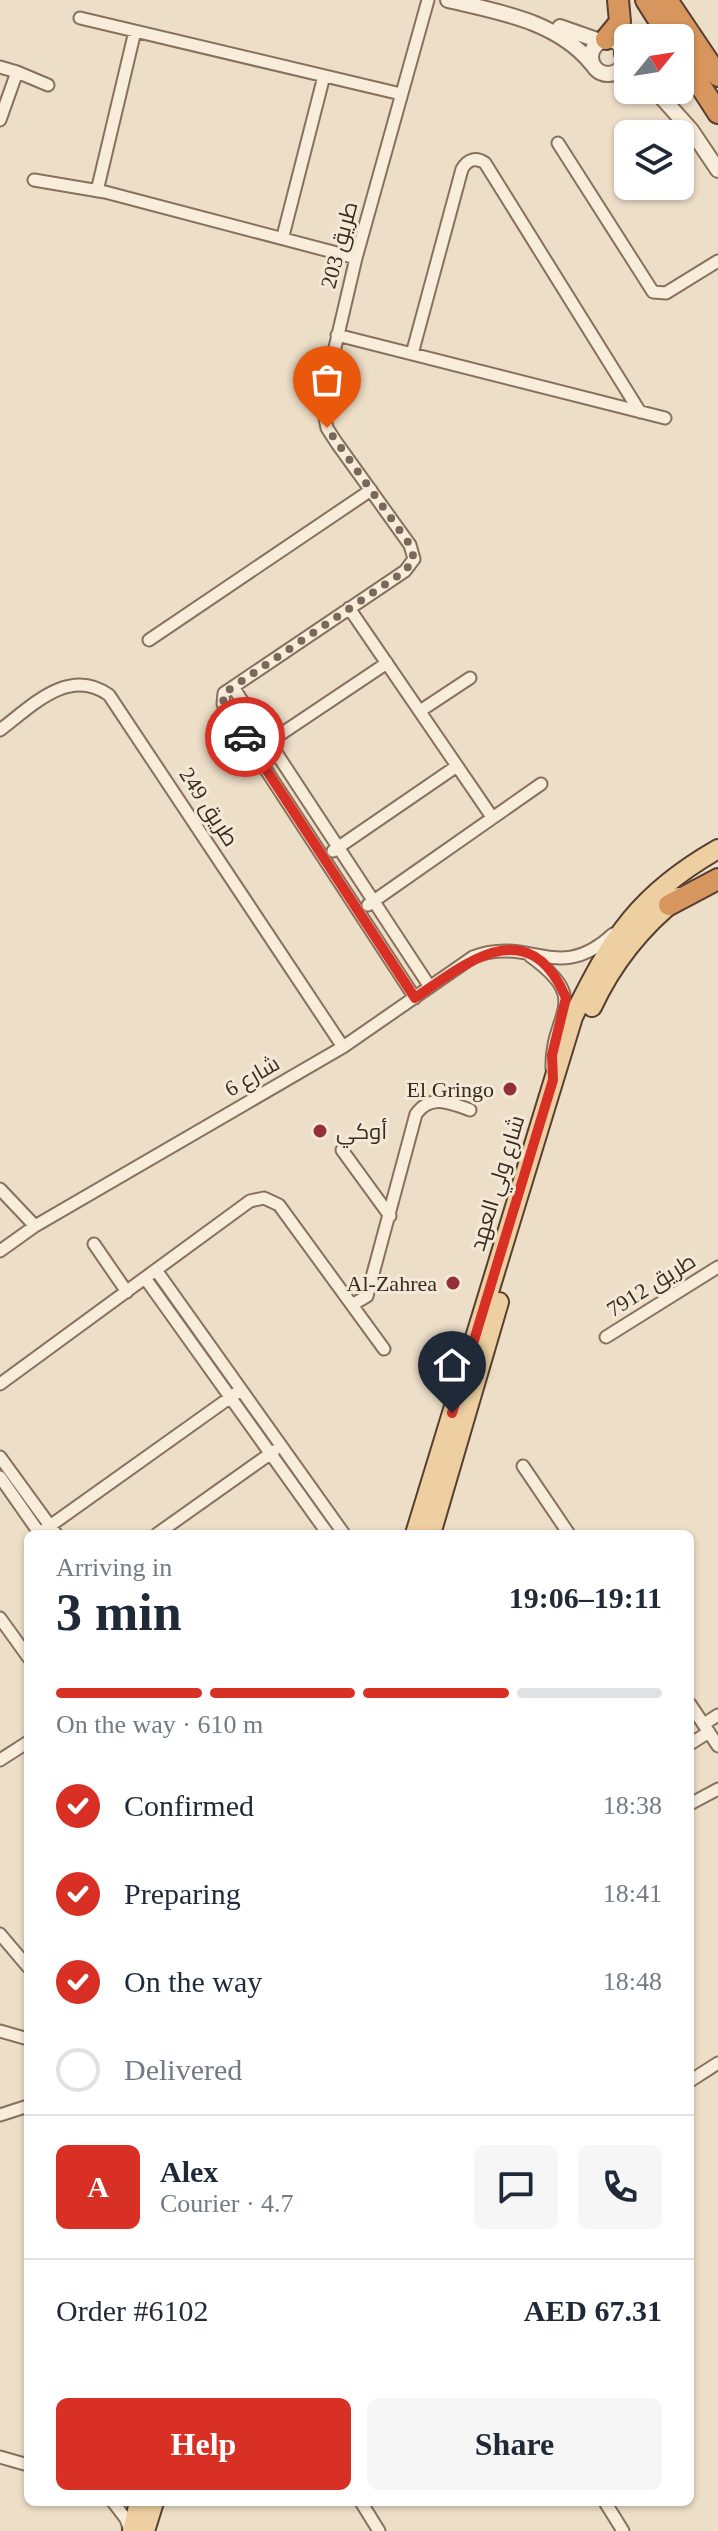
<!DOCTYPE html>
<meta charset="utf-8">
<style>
:root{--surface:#fff;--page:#f6f6f7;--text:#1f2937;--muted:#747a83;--line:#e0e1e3;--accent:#d93025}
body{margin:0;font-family:"Times New Roman",Cairo,serif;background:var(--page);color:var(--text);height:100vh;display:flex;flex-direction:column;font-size:30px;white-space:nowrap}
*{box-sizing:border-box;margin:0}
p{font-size:26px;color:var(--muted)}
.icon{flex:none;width:44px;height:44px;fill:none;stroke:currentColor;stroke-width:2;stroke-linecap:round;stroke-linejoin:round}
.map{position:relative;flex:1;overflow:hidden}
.sheet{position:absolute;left:24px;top:1530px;width:670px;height:976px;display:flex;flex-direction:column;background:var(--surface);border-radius:12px;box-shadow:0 2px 6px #0004}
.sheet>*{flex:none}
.needle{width:52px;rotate:60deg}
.tools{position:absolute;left:614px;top:24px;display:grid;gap:16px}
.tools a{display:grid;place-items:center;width:80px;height:80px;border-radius:12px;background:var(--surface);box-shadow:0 2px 6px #0004;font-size:40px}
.pin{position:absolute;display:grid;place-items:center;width:68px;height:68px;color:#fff;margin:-82px -34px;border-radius:50% 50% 50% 0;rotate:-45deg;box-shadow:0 0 8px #0007}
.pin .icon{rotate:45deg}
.courier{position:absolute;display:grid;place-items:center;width:80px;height:80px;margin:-40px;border:6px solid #d93025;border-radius:50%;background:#fff;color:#222;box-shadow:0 2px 10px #0007}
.summary em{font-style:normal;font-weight:700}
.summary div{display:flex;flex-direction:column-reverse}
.summary{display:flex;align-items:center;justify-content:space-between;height:136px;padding:0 32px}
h1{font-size:52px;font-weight:700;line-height:60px}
.bar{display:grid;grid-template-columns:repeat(4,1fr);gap:12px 8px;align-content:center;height:96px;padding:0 32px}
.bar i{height:10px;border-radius:6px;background:var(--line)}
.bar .active{background:var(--accent)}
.bar p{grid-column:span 4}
.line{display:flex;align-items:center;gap:20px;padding:0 32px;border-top:2px solid var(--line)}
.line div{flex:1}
.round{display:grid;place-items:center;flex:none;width:84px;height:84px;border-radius:12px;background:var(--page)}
ol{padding:0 32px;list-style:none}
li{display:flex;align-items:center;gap:24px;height:88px}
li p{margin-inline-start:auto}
li .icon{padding:8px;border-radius:50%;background:var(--accent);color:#fff;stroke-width:4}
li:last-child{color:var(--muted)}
li i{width:44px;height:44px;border:4px solid var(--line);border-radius:50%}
.action{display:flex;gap:16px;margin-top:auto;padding:16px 32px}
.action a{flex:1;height:92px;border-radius:12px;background:var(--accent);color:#fff;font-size:32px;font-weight:700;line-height:92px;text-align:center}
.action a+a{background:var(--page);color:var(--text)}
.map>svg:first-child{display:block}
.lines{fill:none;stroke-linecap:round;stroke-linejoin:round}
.minor-casing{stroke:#88705d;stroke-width:15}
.tertiary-casing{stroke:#88705d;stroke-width:18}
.primary-casing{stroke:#563f31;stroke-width:22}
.motorway-casing{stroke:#563f31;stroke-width:24}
.minor{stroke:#f8ecda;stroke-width:11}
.tertiary{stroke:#f8ecda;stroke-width:14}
.primary{stroke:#edcfa1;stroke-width:18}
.motorway{stroke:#d7965d;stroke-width:20}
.done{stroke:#78695a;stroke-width:8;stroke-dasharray:0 14.4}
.route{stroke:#d93025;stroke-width:10}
.poi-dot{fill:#94303a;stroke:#f4e9d7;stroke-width:3}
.labels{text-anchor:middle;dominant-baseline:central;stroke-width:6;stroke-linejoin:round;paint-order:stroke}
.street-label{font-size:22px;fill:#392a20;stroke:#f4e9d7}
.poi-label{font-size:22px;fill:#392a20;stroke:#f4e9d7;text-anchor:end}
</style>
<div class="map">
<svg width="718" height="2531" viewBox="0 0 718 2531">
<rect width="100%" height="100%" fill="#eddec7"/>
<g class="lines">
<g class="minor-casing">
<path id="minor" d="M 80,18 L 401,94
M 0,67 L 17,72 L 0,120
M 17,72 L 48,85
M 558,143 L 653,292 L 666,293 L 718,261
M 34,180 L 105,192 L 356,258
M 97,191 L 135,31
M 283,236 L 324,76
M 337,335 L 665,418
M 412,354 L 462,169 C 468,159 476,157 485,163 L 640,412
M 349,608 L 492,817
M 149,640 L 371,490
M 233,687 L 405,571 L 414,559 L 410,545 L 336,442 L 327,428 L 322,403 L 356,258 L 428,0
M 420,711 L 470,678
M 0,730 C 32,706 69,666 109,695 L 343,1047
M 254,752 L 387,663
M 333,851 L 457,766
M 368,905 L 541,784
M 530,956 C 594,1002 550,1012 552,1069
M 415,998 L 223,704 L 224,693 L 233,687 L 430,987
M 342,1150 L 390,1216
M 0,1189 L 35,1226
M 94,1244 L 127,1292
M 0,1251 L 35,1226 L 343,1047 L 473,957 C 531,935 558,985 613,934
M 156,1270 L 344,1534
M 145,1278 L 328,1534
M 352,1305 L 367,1296 L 416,1114 C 431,1093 451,1103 470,1110
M 606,1337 L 718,1267
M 0,1384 L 250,1201 L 264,1198 L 279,1205 L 384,1349
M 0,1457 L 56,1534
M 523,1466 L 569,1534
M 0,1477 L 40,1534
M 40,1533 L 235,1394
M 157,1534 L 274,1451
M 0,1618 L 28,1657
M 690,1704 L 718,1746
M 704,1724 L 718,1715
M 690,1744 L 709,1732
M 0,1760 L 28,1742
M 690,1804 L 718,1789
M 0,1934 L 28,1967
M 0,2031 L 28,2039
M 690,2081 L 718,2063
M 0,2115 L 28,2106
M 0,2457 L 28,2465
M 113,2502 L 126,2519 L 130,2531
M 361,2502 L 379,2531
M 605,2502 L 623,2531"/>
</g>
<g class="tertiary-casing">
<path id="tertiary" d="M 448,0 C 499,12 557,21 592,64
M 560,27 L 600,41
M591 57a17 17 0 1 1 34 0a17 17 0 1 1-34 0Z
M 655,90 L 691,130 L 718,170"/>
</g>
<g class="primary-casing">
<path id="primary" d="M 592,1007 C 612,964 641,927 679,897
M 415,1534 L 573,1017 C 612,937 639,894 718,849
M 431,1534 L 499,1302
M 132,2531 L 139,2502
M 145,2531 L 154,2502"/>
</g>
<g class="motorway-casing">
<path id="motorway" d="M 646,0 L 670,38
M 667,0 L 718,76
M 606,39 L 620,22 L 618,0
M 625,53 L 628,51
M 680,54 L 718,113
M 669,905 L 718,879"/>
</g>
<use href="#minor" class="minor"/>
<use href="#tertiary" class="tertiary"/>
<use href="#primary" class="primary"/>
<use href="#motorway" class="motorway"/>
</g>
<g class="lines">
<path class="done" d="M 245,737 L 223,704 L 224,693 L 405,571 L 414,559 L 410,545 L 327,428"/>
<path class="route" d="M 245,737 L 415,998 C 466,963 529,910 566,998 L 552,1055 L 553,1080 L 452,1413"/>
</g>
<g class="poi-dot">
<circle cx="510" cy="1089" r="8"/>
<circle cx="320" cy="1131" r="8"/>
<circle cx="453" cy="1283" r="8"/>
</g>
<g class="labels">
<g class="street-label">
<text transform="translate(339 245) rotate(-75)">طريق 203</text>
<text transform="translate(209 807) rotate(57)">طريق 249</text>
<text transform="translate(252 1076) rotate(-30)">شارع 6</text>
<text transform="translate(497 1183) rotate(-73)">شارع ولي العهد</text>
<text transform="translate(651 1285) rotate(-32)">طريق 7912</text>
</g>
<g class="poi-label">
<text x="494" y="1089">El Gringo</text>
<text x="336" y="1131" text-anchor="start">أوكي</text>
<text x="437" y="1283">Al-Zahrea</text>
</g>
</g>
</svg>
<div class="tools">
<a><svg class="needle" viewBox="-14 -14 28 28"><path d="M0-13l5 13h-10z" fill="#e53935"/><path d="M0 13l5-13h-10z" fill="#747a83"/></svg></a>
<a><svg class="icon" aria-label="layers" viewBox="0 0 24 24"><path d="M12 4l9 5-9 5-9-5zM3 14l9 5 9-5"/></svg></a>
</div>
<div class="pin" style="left:327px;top:428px;background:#ea580c"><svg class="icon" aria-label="bag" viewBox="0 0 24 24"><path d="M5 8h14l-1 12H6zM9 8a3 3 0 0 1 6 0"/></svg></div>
<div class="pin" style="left:452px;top:1413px;background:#1f2937"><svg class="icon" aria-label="home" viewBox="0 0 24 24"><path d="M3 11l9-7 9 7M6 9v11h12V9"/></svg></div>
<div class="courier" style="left:245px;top:737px"><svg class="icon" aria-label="car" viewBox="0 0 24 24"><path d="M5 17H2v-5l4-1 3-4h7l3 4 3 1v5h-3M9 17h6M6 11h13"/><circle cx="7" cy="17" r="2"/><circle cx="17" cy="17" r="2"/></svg></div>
<section class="sheet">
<div class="summary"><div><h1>3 min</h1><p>Arriving in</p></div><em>19:06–19:11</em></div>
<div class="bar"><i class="active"></i><i class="active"></i><i class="active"></i><i></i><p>On the way · 610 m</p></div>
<ol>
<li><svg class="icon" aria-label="check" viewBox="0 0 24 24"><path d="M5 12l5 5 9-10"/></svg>Confirmed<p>18:38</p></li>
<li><svg class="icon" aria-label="check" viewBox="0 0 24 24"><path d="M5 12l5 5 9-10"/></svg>Preparing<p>18:41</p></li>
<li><svg class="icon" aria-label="check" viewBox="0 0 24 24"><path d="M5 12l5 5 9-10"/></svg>On the way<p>18:48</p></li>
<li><i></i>Delivered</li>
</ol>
<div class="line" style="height:144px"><b class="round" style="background:var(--accent);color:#fff">A</b><div><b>Alex</b><p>Courier · 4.7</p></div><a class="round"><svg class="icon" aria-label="chat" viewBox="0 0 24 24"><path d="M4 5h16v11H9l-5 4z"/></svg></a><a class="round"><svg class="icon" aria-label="phone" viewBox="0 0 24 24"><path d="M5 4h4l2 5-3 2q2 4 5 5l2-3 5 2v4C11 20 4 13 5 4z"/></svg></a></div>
<div class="line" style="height:104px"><div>Order #6102</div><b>AED 67.31</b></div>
<div class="action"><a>Help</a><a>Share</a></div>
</section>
</div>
